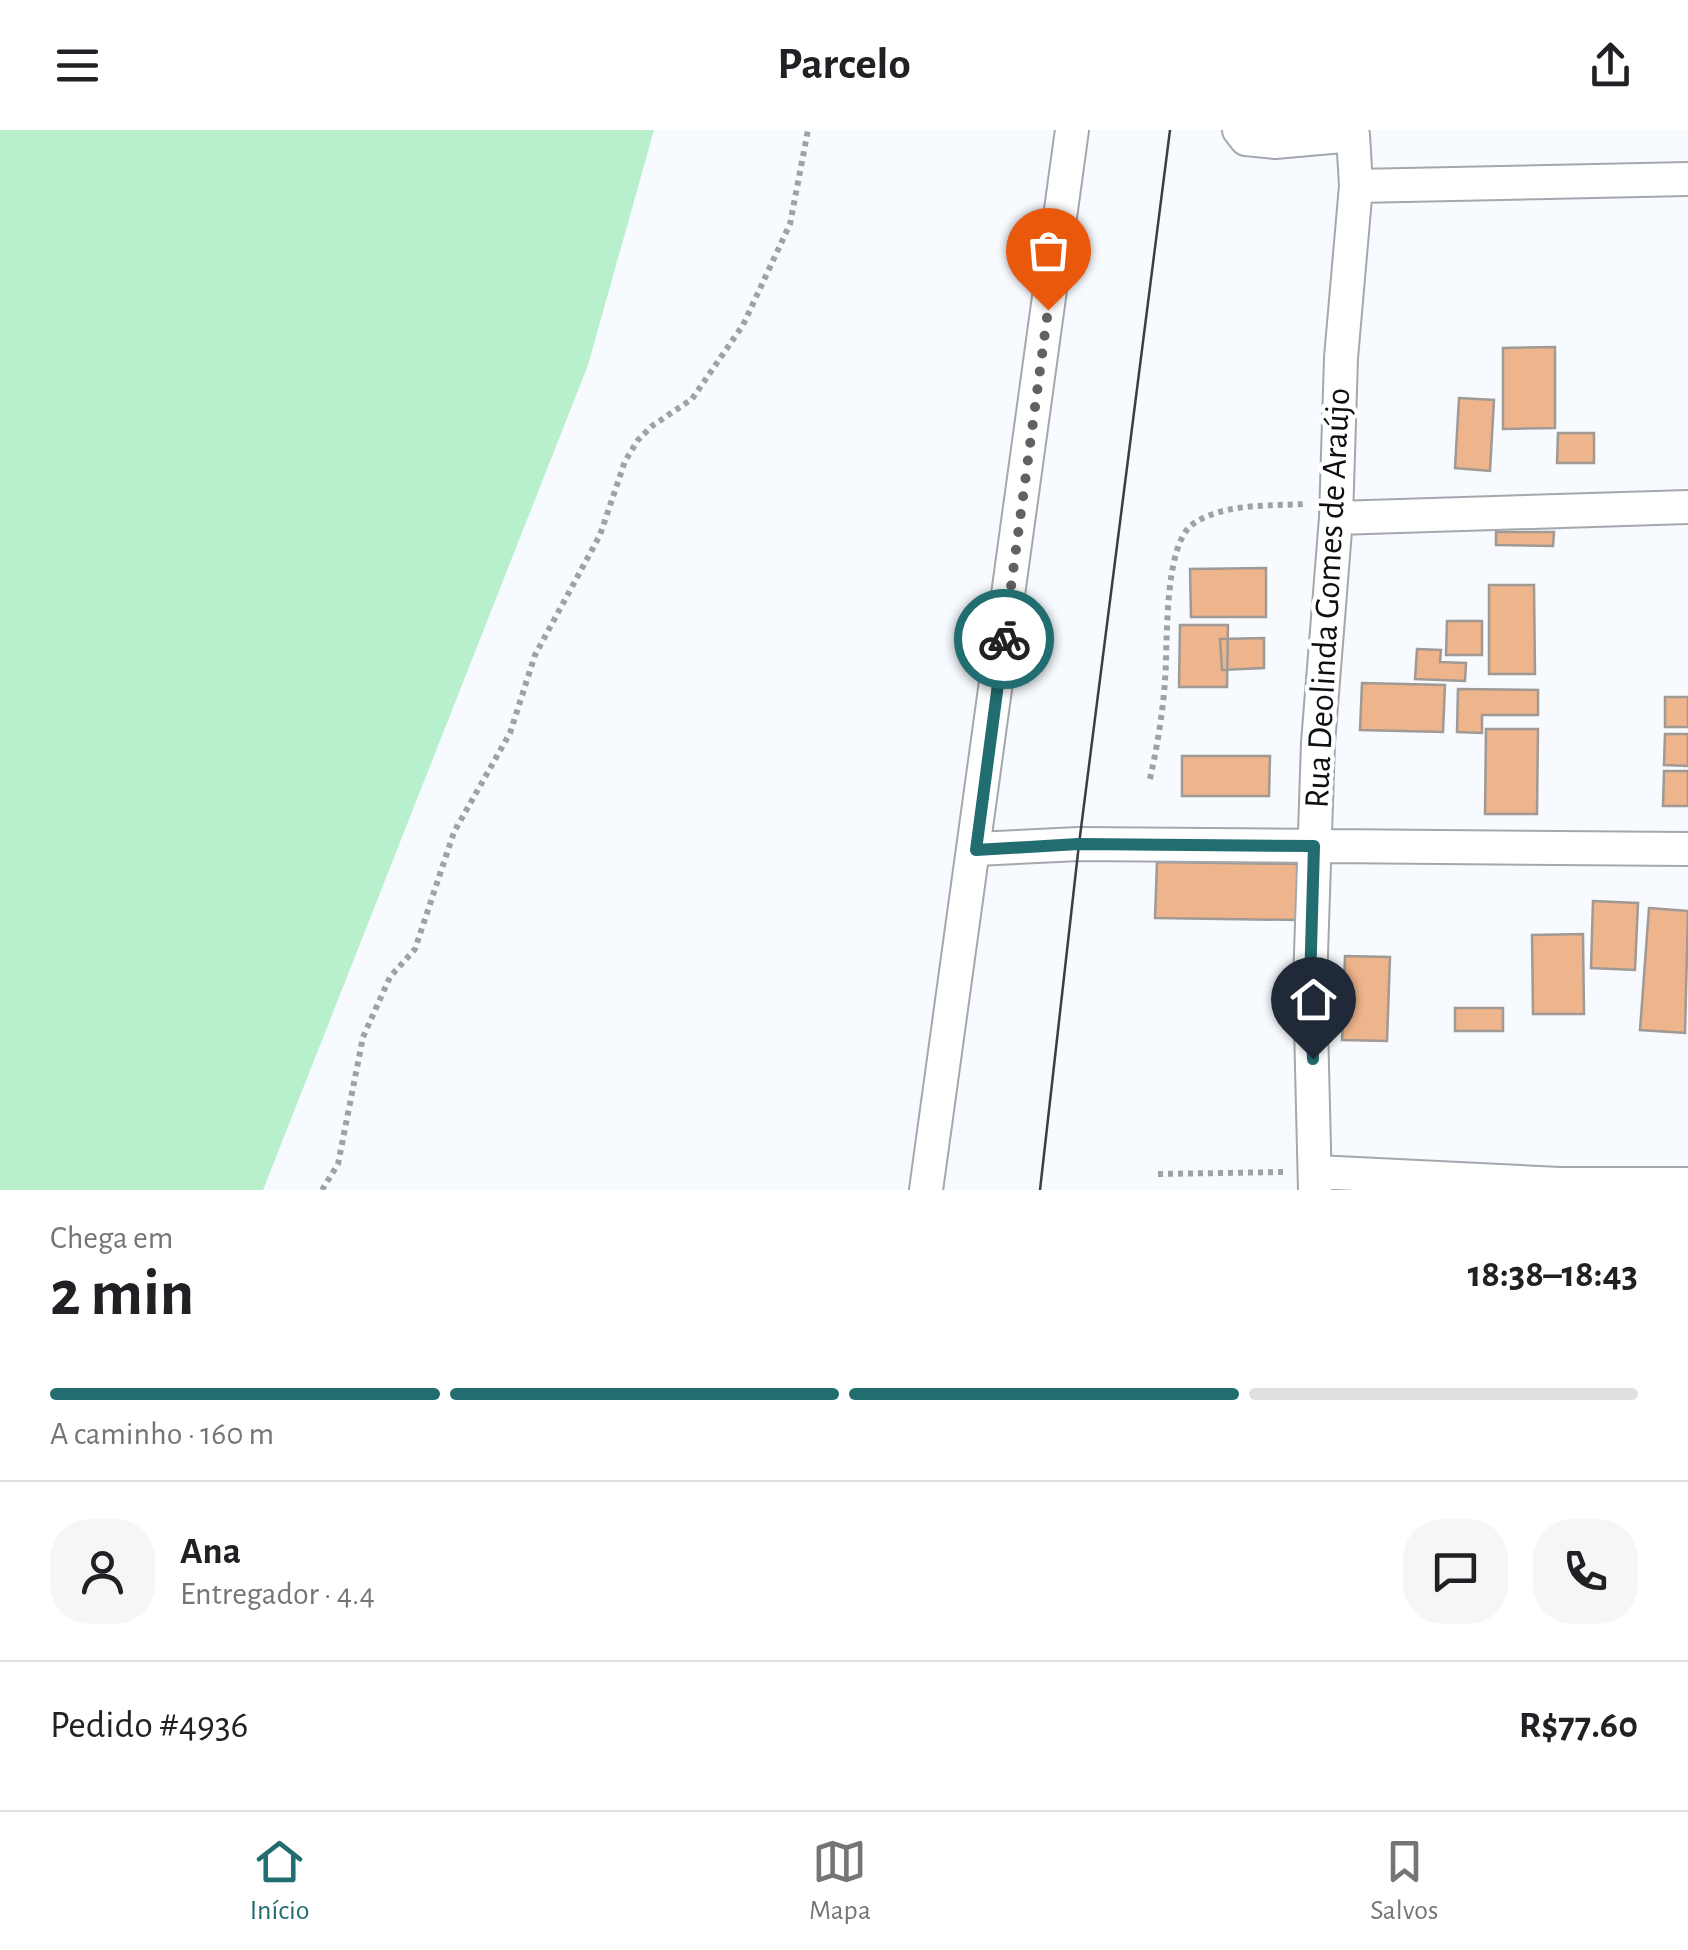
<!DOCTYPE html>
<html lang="pt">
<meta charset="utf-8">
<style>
:root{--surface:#fff;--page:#f6f6f6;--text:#202124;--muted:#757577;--line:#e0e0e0;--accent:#216d70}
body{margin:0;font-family:"Alegreya Sans",sans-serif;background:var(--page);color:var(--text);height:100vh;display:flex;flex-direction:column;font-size:38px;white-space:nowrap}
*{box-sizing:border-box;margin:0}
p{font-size:32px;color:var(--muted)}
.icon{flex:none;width:55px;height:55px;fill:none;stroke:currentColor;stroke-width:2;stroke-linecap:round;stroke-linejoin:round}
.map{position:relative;height:1060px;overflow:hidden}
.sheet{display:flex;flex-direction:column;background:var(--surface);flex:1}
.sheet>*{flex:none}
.pin{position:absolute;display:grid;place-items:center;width:85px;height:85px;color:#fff;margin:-102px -42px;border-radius:50% 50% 50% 0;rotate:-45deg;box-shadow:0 0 10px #0007}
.pin .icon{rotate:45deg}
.courier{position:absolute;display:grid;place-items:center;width:100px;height:100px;margin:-50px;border:8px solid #216d70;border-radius:50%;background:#fff;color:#222;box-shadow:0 2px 12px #0007}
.headline em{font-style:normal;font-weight:700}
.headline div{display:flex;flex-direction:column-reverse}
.headline{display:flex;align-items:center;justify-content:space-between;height:170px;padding:0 50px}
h1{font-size:65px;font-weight:700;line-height:75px}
.bar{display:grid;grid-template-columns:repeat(4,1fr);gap:15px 10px;align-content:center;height:120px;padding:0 50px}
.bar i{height:12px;border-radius:8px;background:var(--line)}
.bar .current{background:var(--accent)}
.bar p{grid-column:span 4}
.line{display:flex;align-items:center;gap:25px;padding:0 50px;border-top:2px solid var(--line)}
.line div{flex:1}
.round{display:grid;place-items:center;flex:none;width:105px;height:105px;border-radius:40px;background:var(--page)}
header{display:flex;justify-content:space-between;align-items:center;height:130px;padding:0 50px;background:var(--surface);font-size:45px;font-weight:700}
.tabs{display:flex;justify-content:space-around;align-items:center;height:140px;border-top:2px solid var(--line);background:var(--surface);font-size:28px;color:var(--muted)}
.tabs a{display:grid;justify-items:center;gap:5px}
.tabs .current{color:var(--accent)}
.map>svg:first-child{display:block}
.green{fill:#b8efcd}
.building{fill:#eeb58d;stroke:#a09994;stroke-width:2.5}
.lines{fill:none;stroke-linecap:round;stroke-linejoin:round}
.minor-casing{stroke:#a3a8ae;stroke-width:36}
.path{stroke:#9fa2a5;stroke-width:6;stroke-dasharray:5 5;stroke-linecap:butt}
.minor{stroke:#fff;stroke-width:32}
.tram{stroke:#3c3e40;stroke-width:2.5}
.done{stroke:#5f6164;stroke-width:10;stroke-dasharray:0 18}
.route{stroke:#216d70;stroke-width:12}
.labels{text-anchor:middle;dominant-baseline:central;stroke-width:9;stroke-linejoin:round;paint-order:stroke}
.street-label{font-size:35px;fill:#0d0f11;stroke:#fff}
</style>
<header><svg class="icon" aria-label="menu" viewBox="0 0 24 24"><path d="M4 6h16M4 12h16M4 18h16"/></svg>Parcelo<svg class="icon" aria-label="share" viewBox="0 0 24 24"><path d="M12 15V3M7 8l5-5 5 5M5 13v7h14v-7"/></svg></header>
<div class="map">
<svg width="1688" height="1060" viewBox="0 0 1688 1060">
<rect width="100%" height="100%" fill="#f7fafe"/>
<path class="green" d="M 0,0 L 654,0 L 588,235 L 263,1060 L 0,1060 Z"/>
<path class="building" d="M 1555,217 L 1555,298 L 1503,299 L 1503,218 Z
M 1459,268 L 1494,270 L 1490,341 L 1455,338 Z
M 1558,303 L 1594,303 L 1594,333 L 1557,333 Z
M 1496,402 L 1554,402 L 1553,416 L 1496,415 Z
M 1266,438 L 1266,487 L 1191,487 L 1190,439 Z
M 1489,455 L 1534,455 L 1535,544 L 1489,544 Z
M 1447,491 L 1482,491 L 1482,525 L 1446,525 Z
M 1180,495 L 1228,495 L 1227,557 L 1179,557 Z
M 1264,508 L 1264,538 L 1222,540 L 1220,509 Z
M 1417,519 L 1441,520 L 1440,532 L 1466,533 L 1465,551 L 1415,549 Z
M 1362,553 L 1445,555 L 1443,602 L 1360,600 Z
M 1458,559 L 1538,560 L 1538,585 L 1482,585 L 1482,603 L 1457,602 Z
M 1665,567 L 1688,567 L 1688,597 L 1665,597 Z
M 1486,599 L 1538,599 L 1537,684 L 1485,684 Z
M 1665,604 L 1688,604 L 1688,636 L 1664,635 Z
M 1182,626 L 1270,626 L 1269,666 L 1182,666 Z
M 1664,641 L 1688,641 L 1688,676 L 1663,676 Z
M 1157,732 L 1298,734 L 1297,790 L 1155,788 Z
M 1593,771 L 1638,773 L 1635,840 L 1591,838 Z
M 1649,778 L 1688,781 L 1685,903 L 1640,900 Z
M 1583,804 L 1584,884 L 1533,884 L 1532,805 Z
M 1345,826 L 1390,827 L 1387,911 L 1342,910 Z
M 1455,878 L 1503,878 L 1503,901 L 1455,901 Z"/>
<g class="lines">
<g class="minor-casing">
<path id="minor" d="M 1239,0 L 1246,9 L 1275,12 L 1353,5 L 1356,56 L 1341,228 L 1336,388 L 1318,613 L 1310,854 L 1315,1060
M 1356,56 L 1688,49
M 1336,388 L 1688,377
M 975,719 L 1079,714 L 1688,719
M 1316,1042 L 1559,1054 L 1688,1054
M 926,1060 L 1072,0"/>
</g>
<path class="path" d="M 1150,649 C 1157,617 1163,582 1165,550 C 1168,515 1163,415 1193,394 C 1223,373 1270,376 1305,374
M 1158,1044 L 1285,1042
M 322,1060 L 338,1034 L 363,907 L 390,847 L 415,819 L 454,702 L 510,603 L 535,525 L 600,405 L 625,331 L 638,310 L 652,296 L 692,269 L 743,195 L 790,94 L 808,0"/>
<use href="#minor" class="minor"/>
<path class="tram" d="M 1040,1060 L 1079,714 L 1170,0"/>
</g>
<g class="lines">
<path class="done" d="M 1004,509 L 1048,180"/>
<path class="route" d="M 1004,509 L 976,720 L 1078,714 L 1314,716 L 1310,854 L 1313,929"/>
</g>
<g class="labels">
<g class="street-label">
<text transform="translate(1328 468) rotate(-87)">Rua Deolinda Gomes de Araújo</text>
</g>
</g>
</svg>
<div class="pin" style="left:1048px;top:180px;background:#ea580c"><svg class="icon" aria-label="bag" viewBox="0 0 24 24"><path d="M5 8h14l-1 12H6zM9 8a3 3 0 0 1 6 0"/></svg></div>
<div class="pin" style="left:1313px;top:929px;background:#1f2937"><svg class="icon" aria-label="home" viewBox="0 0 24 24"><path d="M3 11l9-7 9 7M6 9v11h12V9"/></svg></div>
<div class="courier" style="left:1004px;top:509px"><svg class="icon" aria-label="bike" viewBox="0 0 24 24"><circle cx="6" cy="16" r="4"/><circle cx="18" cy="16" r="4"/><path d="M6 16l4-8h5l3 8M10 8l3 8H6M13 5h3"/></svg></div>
</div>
<section class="sheet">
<div class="headline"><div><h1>2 min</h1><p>Chega em</p></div><em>18:38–18:43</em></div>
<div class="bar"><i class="current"></i><i class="current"></i><i class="current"></i><i></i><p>A caminho · 160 m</p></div>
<div class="line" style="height:180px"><a class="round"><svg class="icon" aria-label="person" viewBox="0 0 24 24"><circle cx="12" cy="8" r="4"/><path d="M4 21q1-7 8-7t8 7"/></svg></a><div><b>Ana</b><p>Entregador · 4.4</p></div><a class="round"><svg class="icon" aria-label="chat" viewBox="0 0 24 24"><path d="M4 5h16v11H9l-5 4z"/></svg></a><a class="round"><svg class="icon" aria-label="phone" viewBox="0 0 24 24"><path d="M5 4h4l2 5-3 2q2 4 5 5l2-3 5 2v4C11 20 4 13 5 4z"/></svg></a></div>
<div class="line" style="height:130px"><div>Pedido #4936</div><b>R$77.60</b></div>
</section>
<nav class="tabs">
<a class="current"><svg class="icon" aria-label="home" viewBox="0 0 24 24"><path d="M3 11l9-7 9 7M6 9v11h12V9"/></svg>Início</a>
<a><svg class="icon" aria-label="map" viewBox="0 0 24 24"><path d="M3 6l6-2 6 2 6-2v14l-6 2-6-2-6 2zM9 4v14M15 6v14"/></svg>Mapa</a>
<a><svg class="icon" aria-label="saved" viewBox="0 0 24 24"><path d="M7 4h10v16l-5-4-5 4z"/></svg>Salvos</a>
</nav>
